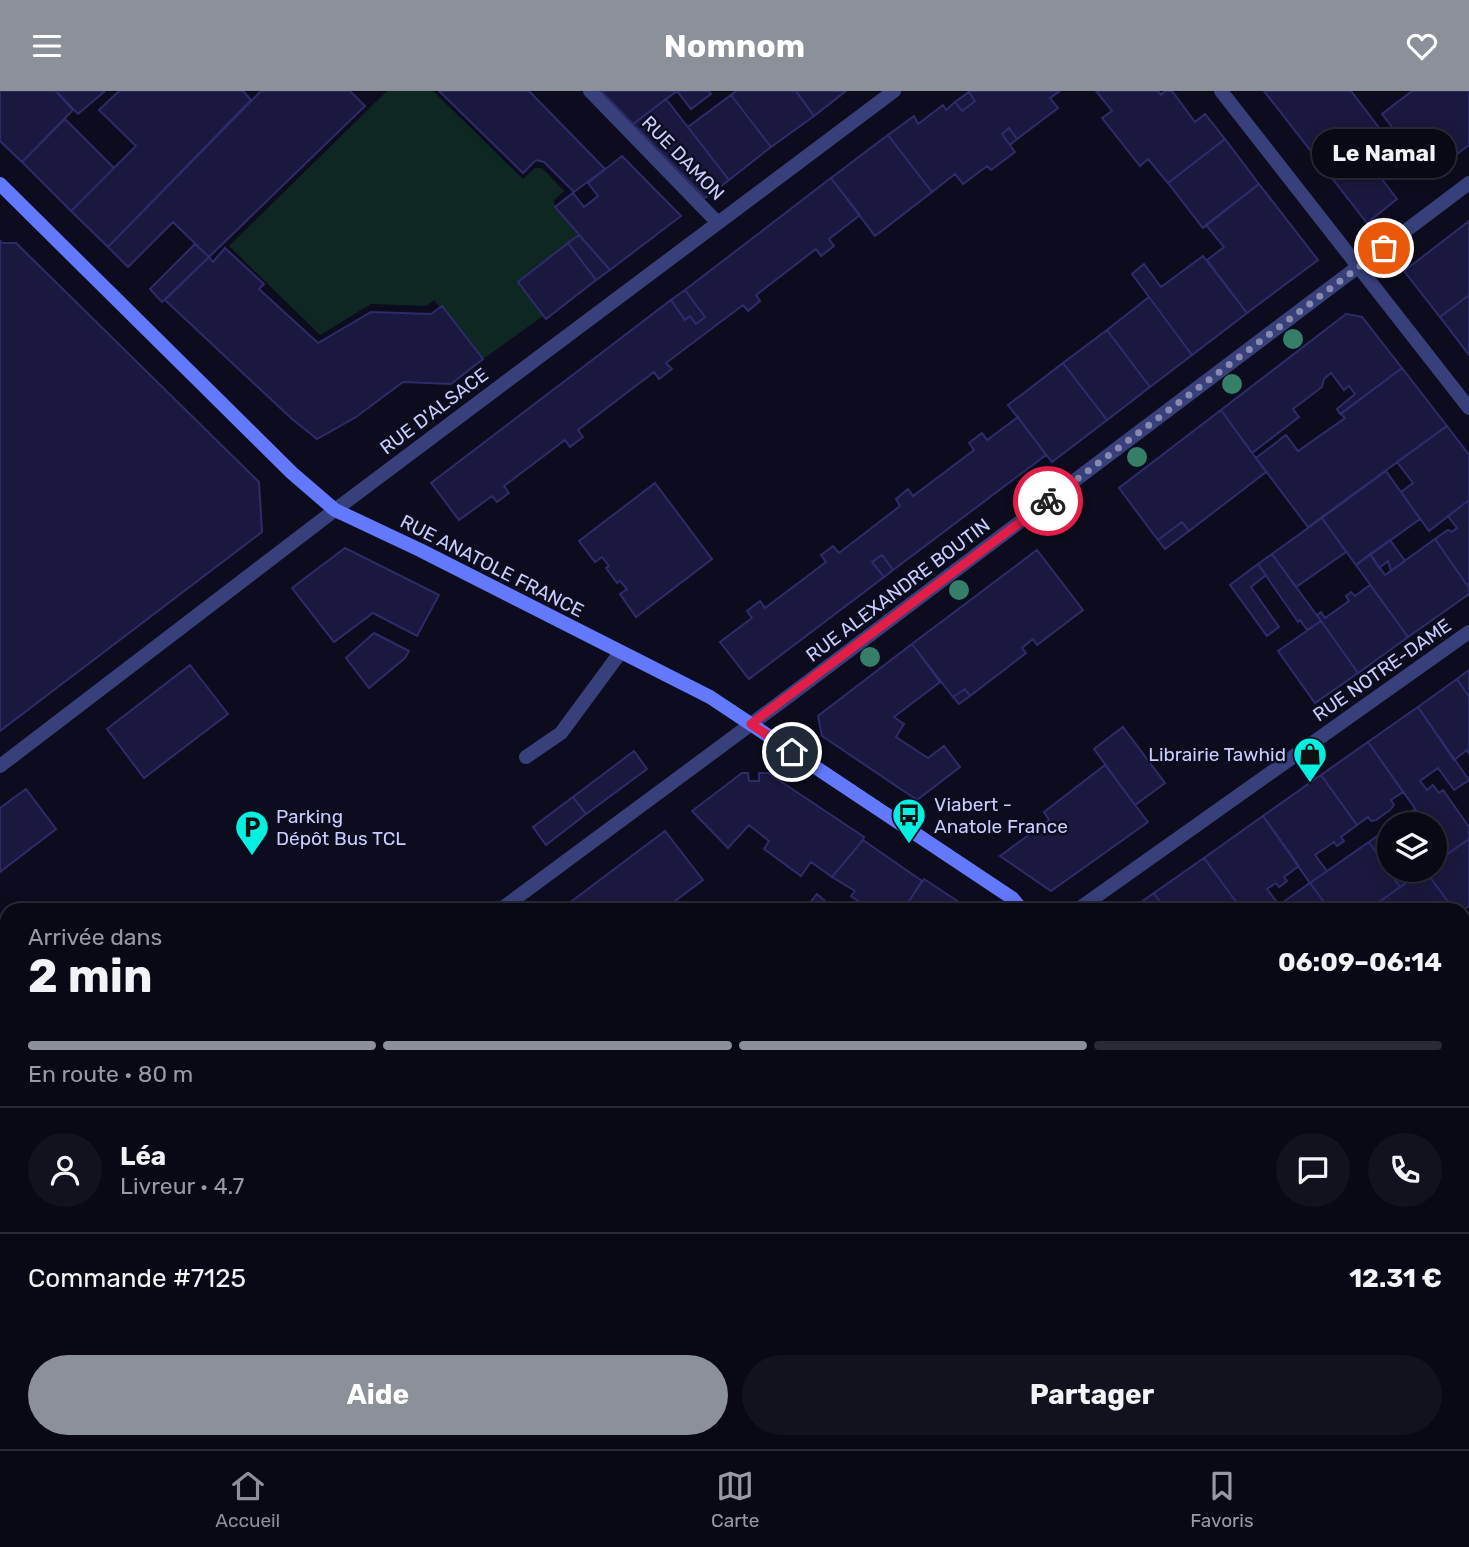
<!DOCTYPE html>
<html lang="fr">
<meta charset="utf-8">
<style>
:root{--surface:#090916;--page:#12121f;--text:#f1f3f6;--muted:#999aa1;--line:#292a35;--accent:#8c9099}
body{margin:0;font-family:Rubik,sans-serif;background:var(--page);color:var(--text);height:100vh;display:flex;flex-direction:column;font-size:26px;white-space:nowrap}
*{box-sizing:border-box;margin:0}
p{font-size:23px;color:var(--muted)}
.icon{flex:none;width:38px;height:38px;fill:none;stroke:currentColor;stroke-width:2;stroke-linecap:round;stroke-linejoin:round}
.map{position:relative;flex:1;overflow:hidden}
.details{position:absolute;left:0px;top:812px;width:1470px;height:546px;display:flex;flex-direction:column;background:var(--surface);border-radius:21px 21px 0 0;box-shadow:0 4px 18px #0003,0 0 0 2px var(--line)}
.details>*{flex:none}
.tools{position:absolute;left:1377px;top:721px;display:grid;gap:14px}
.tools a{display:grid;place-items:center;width:70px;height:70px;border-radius:50%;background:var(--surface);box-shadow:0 4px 18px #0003,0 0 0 2px var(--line);font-size:35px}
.pin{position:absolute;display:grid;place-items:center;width:60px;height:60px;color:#fff;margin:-30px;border:4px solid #fff;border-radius:50%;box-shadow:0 2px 7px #0007}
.courier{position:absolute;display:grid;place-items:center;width:70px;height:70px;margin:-35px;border:5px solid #e11d48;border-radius:50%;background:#fff;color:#222;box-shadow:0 2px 9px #0007}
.bubble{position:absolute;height:49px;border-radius:24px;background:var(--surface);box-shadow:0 4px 18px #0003,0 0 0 2px var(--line);font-size:23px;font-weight:700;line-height:49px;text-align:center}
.summary em{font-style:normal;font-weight:700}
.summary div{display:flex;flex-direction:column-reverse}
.summary{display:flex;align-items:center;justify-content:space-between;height:119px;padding:0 28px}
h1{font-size:46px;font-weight:700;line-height:52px}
.bar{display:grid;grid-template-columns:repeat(4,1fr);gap:10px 7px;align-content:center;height:84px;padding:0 28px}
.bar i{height:9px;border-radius:5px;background:var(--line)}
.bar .selected{background:var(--accent)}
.bar p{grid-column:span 4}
.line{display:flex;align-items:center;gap:18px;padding:0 28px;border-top:2px solid var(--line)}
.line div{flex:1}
.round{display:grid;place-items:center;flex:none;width:74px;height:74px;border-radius:37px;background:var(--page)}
.primary-button{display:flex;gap:14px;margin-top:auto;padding:14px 28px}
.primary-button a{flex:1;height:80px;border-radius:42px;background:var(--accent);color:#fff;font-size:28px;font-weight:700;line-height:80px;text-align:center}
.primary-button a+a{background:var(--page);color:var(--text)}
header{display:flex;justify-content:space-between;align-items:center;height:91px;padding:0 28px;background:var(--accent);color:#fff;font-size:32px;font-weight:700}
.tab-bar{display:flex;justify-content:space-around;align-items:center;height:98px;border-top:2px solid var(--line);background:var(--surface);font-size:19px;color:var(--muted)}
.tab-bar a{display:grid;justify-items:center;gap:4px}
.tab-bar .selected{color:var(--accent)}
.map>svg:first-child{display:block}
.green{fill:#0f2723}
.building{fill:#1a183e;stroke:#2d2b6a;stroke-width:2}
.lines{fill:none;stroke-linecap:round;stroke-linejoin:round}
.lane{stroke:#38407c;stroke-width:14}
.street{stroke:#38407c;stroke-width:14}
.secondary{stroke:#6278fd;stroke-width:14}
.tree{fill:#357e68}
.done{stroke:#8789b0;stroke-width:7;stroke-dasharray:0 12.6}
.route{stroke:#e11d48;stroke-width:9}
.labels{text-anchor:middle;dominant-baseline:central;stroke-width:5;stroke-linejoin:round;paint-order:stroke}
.street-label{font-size:19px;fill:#c9ccfe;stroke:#0c0c1e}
.poi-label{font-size:19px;fill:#c9ccfe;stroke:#0c0c1e;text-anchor:start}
</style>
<header><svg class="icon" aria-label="menu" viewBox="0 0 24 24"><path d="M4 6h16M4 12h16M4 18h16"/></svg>Nomnom<svg class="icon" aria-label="heart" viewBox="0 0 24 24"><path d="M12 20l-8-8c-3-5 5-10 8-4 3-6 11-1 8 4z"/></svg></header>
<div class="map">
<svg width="1469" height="1358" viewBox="0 0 1469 1358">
<rect width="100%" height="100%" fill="#0c0c1e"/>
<path class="green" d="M 387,0 L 433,0 L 523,88 L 535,77 L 542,77 L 564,100 L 554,109 L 555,116 L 579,144 L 519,190 L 543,225 L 483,268 L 434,209 L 426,215 L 371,213 L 320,244 L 229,155 Z"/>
<path class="building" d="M 0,0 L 56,0 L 73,19 L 22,71 L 0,50 Z
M 56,0 L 105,0 L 78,23 Z
M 119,0 L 243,0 L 251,9 L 108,156 L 71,120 L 136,55 L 99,19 Z
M 261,0 L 350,0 L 365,15 L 209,166 L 173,131 L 128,176 L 108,156 Z
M 439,0 L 529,0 L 605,78 L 574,101 L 544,71 L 536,69 L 523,82 Z
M 601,0 L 677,0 L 633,33 Z
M 677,0 L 709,0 L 711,3 L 691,18 Z
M 736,0 L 796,0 L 814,25 L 771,56 L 731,4 Z
M 796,0 L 846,0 L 814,25 Z
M 968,0 L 1060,0 L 1050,7 L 1058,17 L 1017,48 L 1009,37 L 1002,43 L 1015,61 L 991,79 L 987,75 L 963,93 L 955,83 L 932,101 L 888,44 L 914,25 L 918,33 L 943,14 L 946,19 L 955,11 L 962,20 L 975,10 Z
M 1096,0 L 1158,0 L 1161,4 L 1165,0 L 1172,0 L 1195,31 L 1205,23 L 1225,48 L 1168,92 L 1148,68 L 1140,75 L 1102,27 L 1112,20 Z
M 1264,0 L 1351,0 L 1396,59 L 1372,75 L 1397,108 L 1367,132 Z
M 1412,0 L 1469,0 L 1469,54 L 1429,84 L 1382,23 Z
M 969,1 L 975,10 L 962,20 L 955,11 Z
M 731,4 L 771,56 L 729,89 L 688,36 Z
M 666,8 L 729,89 L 705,107 L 633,33 Z
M 65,28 L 114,77 L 71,120 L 22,71 Z
M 1009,37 L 1017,48 L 1010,54 L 1002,43 Z
M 888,44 L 932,101 L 875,145 L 831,87 Z
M 1225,48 L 1259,93 L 1203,137 L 1168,92 Z
M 622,65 L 681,125 L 610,179 L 555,116 L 573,102 L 584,116 L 598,105 L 588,92 Z
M 831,87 L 860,124 L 829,148 L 834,155 L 821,165 L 816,158 L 756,204 L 760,210 L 748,220 L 743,214 L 666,272 L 672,278 L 659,288 L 654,281 L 578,339 L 583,346 L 570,356 L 565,349 L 504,395 L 509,402 L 497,411 L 492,405 L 459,429 L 431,392 L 671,209 L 685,229 L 690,225 L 696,233 L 705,226 L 685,199 Z
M 1259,93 L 1318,169 L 1247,222 L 1207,169 L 1224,156 L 1206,134 Z
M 1469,130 L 1469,204 L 1440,226 L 1404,180 Z
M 579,144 L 610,179 L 596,189 L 568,152 Z
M 0,150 L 2,152 L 16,152 L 259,391 L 262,441 L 0,640 Z
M 568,152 L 596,189 L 546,228 L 518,191 Z
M 195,153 L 209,166 L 162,211 L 150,198 Z
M 225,157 L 264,193 L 259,198 L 318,252 L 371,221 L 431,223 L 442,215 L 483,268 L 451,293 L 403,291 L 356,326 L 317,348 L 292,328 L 165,209 L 209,166 L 213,171 Z
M 1203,165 L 1247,222 L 1192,264 L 1132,183 L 1144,173 L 1161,196 Z
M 685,199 L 705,226 L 696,233 L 690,225 L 685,229 L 671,209 Z
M 1469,204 L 1469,264 L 1440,226 Z
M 1149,206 L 1192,264 L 1150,296 L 1107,239 Z
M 1346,223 L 1362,226 L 1402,277 L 1340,323 L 1337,318 L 1355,303 L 1349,295 L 1344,299 L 1331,282 L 1324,288 L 1322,296 L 1293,318 L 1299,326 L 1252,362 L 1221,319 Z
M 1107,239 L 1150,296 L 1107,329 L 1063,272 Z
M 1063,272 L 1107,329 L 1052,371 L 1008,314 Z
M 1402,277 L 1447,335 L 1308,436 L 1256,367 L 1286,344 L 1298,360 L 1345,327 L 1341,323 Z
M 1221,319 L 1266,381 L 1189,440 L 1182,431 L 1158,449 L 1119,397 Z
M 1018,326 L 1046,364 L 893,479 L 882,464 L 872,471 L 884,486 L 749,588 L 720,551 L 752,527 L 747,520 L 760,510 L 765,517 L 826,471 L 821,464 L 833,455 L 839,462 L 900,415 L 896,408 L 908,398 L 913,405 L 974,359 L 969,352 L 982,342 L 987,349 Z
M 1447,335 L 1469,364 L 1469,409 L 1429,440 L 1401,401 L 1413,392 L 1397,371 Z
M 1386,380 L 1420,428 L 1356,474 L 1322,427 Z
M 655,392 L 712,468 L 636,526 L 620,503 L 627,498 L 620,490 L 617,492 L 606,477 L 609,475 L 602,466 L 595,471 L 579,450 Z
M 1469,409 L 1469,497 L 1435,448 L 1448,439 L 1452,441 L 1457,437 L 1448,425 Z
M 1322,427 L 1346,461 L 1296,496 L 1272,463 Z
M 1182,431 L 1189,440 L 1165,458 L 1158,449 Z
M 1435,448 L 1469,497 L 1469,503 L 1408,546 L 1356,474 L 1370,463 L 1385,484 Z
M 1390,449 L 1405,470 L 1391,480 L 1388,470 L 1379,477 L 1370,463 Z
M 345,457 L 439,504 L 417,545 L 373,522 L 334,551 L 292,497 Z
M 1037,459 L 1083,519 L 1037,554 L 1033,548 L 1022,557 L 1026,562 L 970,605 L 965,598 L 953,606 L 912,553 Z
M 1272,463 L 1321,530 L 1307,539 L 1300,529 L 1298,531 L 1258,473 Z
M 882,464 L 893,479 L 884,486 L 872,471 Z
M 1258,473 L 1266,484 L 1251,496 L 1279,536 L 1267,545 L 1230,494 Z
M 1370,494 L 1408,546 L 1358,582 L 1317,524 L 1321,521 L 1325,527 L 1349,510 L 1346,505 L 1351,501 L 1355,505 Z
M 1321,530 L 1358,582 L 1315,612 L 1278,560 Z
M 374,542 L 409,560 L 405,567 L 369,597 L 346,567 Z
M 912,553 L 940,591 L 894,626 L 904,633 L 896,646 L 928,667 L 944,655 L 960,676 L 917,709 L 822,645 L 818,625 Z
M 190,574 L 228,623 L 144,687 L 107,638 Z
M 1469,579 L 1469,606 L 1457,588 Z
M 1457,588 L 1469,606 L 1469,663 L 1467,659 L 1454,669 L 1418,616 Z
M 965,598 L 970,605 L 959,613 L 953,606 Z
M 1418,616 L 1469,689 L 1454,699 L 1438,677 L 1420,690 L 1427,699 L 1433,694 L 1439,702 L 1443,699 L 1469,736 L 1469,748 L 1447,763 L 1435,746 L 1435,733 L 1426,733 L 1368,651 Z
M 1123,636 L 1165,692 L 1135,714 L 1094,658 Z
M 1368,651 L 1403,701 L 1391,709 L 1394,714 L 1390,719 L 1376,729 L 1371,730 L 1368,726 L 1357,734 L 1321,684 Z
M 634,660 L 647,678 L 586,723 L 573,706 Z
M 1105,674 L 1148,731 L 1051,800 L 1000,765 L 1049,729 L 1044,721 Z
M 742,682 L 748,682 L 749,690 L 759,690 L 759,682 L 768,682 L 864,746 L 863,749 L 832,786 L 811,771 L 801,785 L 764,758 L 769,750 L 749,734 L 728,757 L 692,720 Z
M 1321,684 L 1357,734 L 1341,746 L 1344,750 L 1337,755 L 1334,751 L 1315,764 L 1327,780 L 1310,792 L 1263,725 Z
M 26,698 L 56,738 L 0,781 L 0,717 Z
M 573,706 L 586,723 L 546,754 L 533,736 Z
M 1415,718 L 1426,733 L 1394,733 Z
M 1263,725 L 1299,775 L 1284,786 L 1287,790 L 1279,796 L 1276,792 L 1267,798 L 1279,814 L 1272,819 L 1242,819 L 1204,767 Z
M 1390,736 L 1390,779 L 1425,779 L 1400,796 L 1369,751 Z
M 665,740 L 703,789 L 663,819 L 560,819 Z
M 1435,746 L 1447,763 L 1435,772 Z
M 1469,748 L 1469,815 L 1462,819 L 1454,819 L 1425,779 L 1435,779 L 1435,772 Z
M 863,749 L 922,790 L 903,819 L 881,819 L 874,814 L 871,819 L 851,805 L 855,800 L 832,786 Z
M 1369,751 L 1400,796 L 1368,819 L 1330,819 L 1310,792 Z
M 1204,767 L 1240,816 L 1236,819 L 1166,819 L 1154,802 Z
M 1425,779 L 1454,819 L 1385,819 L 1379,811 Z
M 924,788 L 971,819 L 903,819 Z
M 1310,792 L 1330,819 L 1272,819 L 1279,814 Z
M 1154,802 L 1166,819 L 1130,819 Z
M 817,803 L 835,819 L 804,819 Z
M 1468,840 L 1469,914 L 1463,919 L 1463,844 Z
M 1469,989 L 1469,1080 L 1463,1072 L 1463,993 Z
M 1469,1096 L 1469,1189 L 1463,1194 L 1463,1100 Z
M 0,1112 L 7,1123 L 7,1164 L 0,1169 Z
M 2,1243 L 7,1250 L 7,1313 L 0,1318 L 0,1245 Z
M 1466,1243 L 1469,1245 L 1469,1274 L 1463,1276 L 1463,1256 L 1466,1254 L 1467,1249 L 1464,1248 Z
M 1469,1282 L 1469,1310 L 1463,1310 L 1463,1286 Z
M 127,1351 L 155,1351 L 160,1358 L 117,1358 Z
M 155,1351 L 229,1351 L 233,1358 L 160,1358 Z
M 229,1351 L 276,1351 L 266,1358 L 233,1358 Z
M 381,1351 L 419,1351 L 424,1358 L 372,1358 Z
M 419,1351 L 475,1351 L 465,1358 L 424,1358 Z
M 492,1351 L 506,1351 L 511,1358 L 483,1358 Z
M 538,1351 L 589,1351 L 579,1358 L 529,1358 Z
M 589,1351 L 645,1351 L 650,1358 L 579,1358 Z
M 688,1351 L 843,1351 L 834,1358 L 687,1358 L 684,1354 Z
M 950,1351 L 1043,1351 L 1048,1358 L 939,1358 Z
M 1043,1351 L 1086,1351 L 1077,1358 L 1048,1358 Z
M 1267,1351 L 1308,1351 L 1299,1358 L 1272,1358 Z
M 1314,1351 L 1333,1351 L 1338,1357 L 1319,1358 Z"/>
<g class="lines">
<path class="lane" d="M 526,666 L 561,642 L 620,562"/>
<path class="street" d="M 590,0 L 718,132
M 1221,0 L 1469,317
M 0,675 L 335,419 L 894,0
M 500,819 L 789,605 L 1469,92
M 1077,819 L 1469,541
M 1463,956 L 1469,951
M 0,1200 L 7,1195
M 664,1351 L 669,1358
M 322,1358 L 332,1351
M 881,1358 L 891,1351"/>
<path class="secondary" d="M 0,93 L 292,382 L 335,419 L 420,459 L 710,606 L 1012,807 L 1022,819
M 1438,1351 L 1443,1358"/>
</g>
<g class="tree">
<circle cx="1293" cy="248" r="10"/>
<circle cx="1232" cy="293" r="10"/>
<circle cx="1137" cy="366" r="10"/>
<circle cx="959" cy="499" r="10"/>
<circle cx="870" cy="566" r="10"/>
</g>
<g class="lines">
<path class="done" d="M 1048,410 L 1384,157"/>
<path class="route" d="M 792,661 L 751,633 L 1048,410"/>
</g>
<defs>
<g id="shop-pin" transform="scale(1.75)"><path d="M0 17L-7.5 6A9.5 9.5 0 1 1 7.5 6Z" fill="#03f0e1" stroke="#0c0c1e"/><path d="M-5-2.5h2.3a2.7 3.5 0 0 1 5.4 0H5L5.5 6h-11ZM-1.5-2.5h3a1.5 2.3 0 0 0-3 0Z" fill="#111"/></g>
<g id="bus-pin" transform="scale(1.75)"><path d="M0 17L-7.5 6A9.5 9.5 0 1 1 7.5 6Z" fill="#03f0e1" stroke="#0c0c1e"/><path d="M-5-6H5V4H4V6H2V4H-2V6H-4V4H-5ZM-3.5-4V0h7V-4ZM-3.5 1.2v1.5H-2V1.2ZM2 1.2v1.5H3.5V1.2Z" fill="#111"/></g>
<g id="parking-pin" transform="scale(1.75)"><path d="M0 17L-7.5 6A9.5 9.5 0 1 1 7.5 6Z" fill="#03f0e1" stroke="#0c0c1e"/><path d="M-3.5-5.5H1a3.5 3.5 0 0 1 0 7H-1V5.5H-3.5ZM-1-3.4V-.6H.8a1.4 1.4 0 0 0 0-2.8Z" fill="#111"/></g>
</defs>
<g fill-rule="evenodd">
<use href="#shop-pin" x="1310" y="663"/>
<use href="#bus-pin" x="909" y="724"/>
<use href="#parking-pin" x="252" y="736"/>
</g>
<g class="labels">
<g class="street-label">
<text transform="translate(683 67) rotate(46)">RUE DAMON</text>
<text transform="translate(434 320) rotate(-37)">RUE D'ALSACE</text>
<text transform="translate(492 475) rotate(27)">RUE ANATOLE FRANCE</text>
<text transform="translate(898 499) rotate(-37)">RUE ALEXANDRE BOUTIN</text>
<text transform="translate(1382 579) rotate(-35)">RUE NOTRE-DAME</text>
</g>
<g class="poi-label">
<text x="1286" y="663" text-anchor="end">Librairie Tawhid</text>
<text x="934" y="713">Viabert -<tspan x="934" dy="22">Anatole France</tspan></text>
<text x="276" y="725">Parking<tspan x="276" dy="22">Dépôt Bus TCL</tspan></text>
</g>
</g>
</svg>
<div class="tools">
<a><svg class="icon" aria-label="layers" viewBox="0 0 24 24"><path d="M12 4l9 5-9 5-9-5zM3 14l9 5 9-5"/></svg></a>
</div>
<div class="pin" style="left:1384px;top:157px;background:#ea580c"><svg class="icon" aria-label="bag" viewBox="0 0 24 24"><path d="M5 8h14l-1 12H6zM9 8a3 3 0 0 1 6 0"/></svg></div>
<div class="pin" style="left:792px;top:661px;background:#1f2937"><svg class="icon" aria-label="home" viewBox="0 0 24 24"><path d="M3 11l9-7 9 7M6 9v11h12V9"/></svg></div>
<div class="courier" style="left:1048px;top:410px"><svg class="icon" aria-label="bike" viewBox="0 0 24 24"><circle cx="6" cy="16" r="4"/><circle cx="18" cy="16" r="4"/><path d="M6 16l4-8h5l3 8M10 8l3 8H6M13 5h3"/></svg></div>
<div class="bubble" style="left:1312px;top:38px;width:144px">Le Namal</div>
<section class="details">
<div class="summary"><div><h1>2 min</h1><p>Arrivée dans</p></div><em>06:09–06:14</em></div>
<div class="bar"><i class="selected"></i><i class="selected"></i><i class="selected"></i><i></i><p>En route · 80 m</p></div>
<div class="line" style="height:126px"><a class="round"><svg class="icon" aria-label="person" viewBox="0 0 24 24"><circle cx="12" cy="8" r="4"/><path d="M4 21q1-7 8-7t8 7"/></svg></a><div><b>Léa</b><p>Livreur · 4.7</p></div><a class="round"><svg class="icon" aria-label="chat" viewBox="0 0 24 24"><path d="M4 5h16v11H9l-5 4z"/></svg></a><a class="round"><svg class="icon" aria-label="phone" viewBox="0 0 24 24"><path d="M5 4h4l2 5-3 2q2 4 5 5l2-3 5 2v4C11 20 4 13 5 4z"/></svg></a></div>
<div class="line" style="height:91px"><div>Commande #7125</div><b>12.31 €</b></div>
<div class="primary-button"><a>Aide</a><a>Partager</a></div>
</section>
</div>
<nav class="tab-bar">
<a class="selected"><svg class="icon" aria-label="home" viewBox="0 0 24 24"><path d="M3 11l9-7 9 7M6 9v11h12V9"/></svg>Accueil</a>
<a><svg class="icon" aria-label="map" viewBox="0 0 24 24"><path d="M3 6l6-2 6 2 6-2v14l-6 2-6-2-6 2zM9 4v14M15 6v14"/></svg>Carte</a>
<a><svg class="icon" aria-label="saved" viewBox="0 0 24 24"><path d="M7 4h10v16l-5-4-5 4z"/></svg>Favoris</a>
</nav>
